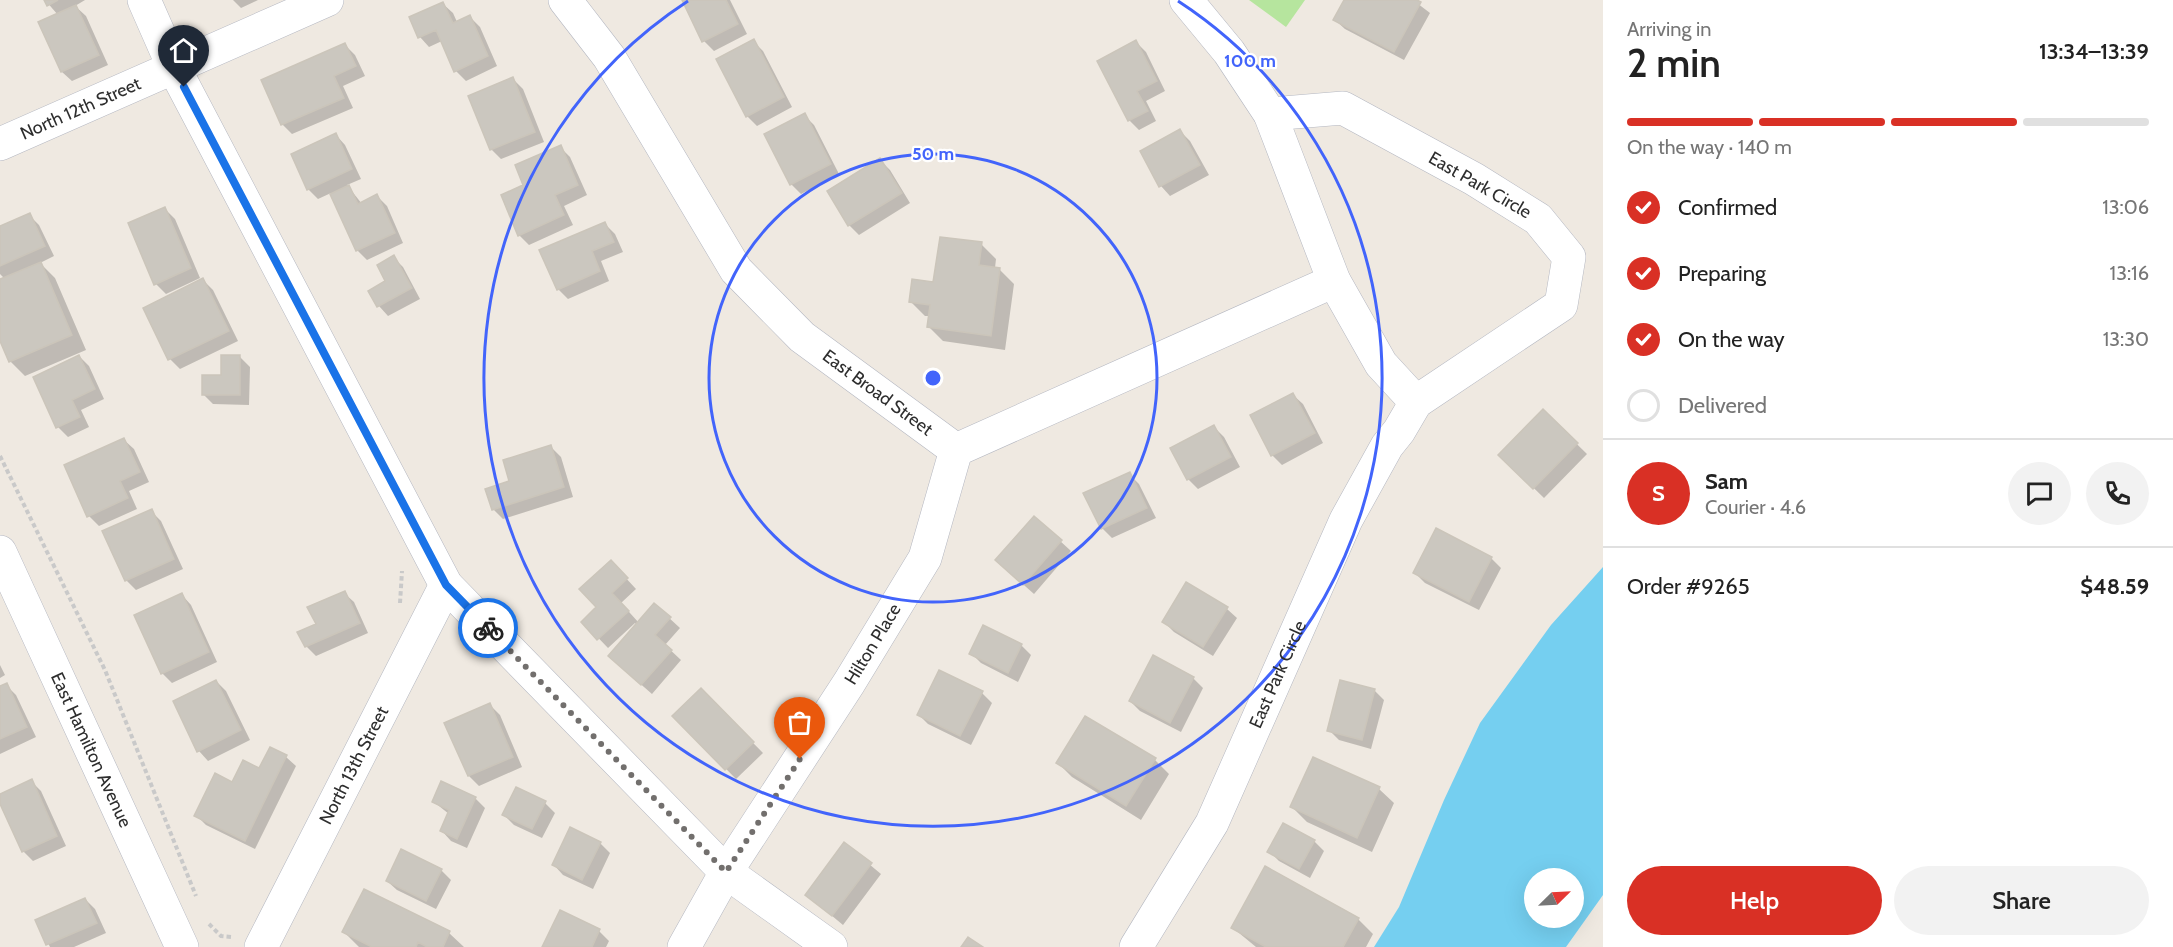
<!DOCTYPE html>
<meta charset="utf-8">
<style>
:root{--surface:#fff;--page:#f2f2f2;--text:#222;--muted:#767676;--line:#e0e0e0;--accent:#d93025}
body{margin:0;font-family:Cabin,sans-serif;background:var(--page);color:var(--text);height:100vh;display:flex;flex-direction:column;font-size:22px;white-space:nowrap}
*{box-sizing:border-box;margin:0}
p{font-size:20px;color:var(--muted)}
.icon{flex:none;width:33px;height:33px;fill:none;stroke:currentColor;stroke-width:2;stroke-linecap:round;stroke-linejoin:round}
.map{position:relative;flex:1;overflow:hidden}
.sheet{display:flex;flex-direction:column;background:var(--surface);width:570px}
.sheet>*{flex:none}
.needle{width:39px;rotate:66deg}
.buttons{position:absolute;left:1524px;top:868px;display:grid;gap:12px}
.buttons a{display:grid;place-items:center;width:60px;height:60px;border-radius:50%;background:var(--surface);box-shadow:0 6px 24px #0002;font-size:30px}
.pin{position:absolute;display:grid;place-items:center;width:51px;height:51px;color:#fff;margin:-62px -26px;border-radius:50% 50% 50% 0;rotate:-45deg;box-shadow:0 0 6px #0007}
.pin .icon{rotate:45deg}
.courier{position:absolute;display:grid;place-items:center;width:60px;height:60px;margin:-30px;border:4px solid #1a73e8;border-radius:50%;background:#fff;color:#222;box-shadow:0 2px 8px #0007}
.overview em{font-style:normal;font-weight:600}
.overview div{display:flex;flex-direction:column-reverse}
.overview{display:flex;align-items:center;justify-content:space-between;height:102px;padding:0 24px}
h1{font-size:39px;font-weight:600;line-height:45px}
.bar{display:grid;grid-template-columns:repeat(4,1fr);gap:9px 6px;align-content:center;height:72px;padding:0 24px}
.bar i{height:8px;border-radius:4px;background:var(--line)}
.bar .active{background:var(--accent)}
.bar p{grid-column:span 4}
.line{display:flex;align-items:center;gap:15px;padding:0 24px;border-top:2px solid var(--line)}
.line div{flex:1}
.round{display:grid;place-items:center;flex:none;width:63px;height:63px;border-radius:32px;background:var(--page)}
ol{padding:0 24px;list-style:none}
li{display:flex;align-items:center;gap:18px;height:66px}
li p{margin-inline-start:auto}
li .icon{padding:6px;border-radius:50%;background:var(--accent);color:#fff;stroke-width:4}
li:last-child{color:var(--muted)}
li i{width:33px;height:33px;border:3px solid var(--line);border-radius:50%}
.primary-button{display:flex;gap:12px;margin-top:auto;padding:12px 24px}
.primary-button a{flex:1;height:69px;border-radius:36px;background:var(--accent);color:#fff;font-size:24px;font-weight:600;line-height:69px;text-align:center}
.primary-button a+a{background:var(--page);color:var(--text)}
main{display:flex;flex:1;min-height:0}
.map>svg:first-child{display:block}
.green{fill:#b6e59e}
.water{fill:#75cff0;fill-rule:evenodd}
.shadow{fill:#0003}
.building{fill:#cbc7bf;stroke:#cbc5ba;stroke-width:1.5}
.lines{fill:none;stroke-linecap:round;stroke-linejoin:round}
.minor-casing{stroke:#b4b7c1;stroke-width:34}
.path{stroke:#c9c9c9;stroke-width:4;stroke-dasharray:4.5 3;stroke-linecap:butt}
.minor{stroke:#fff;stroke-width:33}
.done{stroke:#726f6d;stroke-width:6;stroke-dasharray:0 10.8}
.route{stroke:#1a73e8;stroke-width:8}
.ring{fill:none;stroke:#4264fb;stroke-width:3}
.labels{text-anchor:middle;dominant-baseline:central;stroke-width:4.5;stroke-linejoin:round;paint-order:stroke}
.street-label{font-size:18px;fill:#2e2e2e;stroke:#fff}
.centre{fill:#4264fb;stroke:#fff;stroke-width:3}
.ring-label{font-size:18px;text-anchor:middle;font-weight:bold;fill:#4264fb;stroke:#fff;stroke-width:4.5;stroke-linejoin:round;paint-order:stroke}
</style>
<main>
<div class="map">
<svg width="1603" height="947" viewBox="0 0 1603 947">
<rect width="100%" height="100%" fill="#efe9e1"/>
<path class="green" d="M 1249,0 L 1305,0 L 1286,27 Z"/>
<path class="water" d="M 1603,567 L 1603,895 L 1566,947 L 1374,947 L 1399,907 L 1444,800 L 1480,723 L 1551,625 ZM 1534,879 L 1574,879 L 1574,918 L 1534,918 Z"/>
<path class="shadow" d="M 45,0 L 85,0 L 75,6 L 86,16 L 108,65 L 72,81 L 62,72 L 40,22 L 58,15 Z
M 233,0 L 258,0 L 241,8 Z
M 684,0 L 730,0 L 747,34 L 714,51 L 704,41 Z
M 1345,0 L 1413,0 L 1430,13 L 1404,60 L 1345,29 L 1335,20 Z
M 443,4 L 453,13 L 457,22 L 470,17 L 480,27 L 497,66 L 466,81 L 456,71 L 442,41 L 429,47 L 420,37 Z
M 753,41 L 763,51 L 792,107 L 757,126 L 747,116 Z
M 1136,42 L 1146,52 L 1165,91 L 1146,101 L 1156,121 L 1139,130 L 1129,120 Z
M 345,45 L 355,55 L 365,76 L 343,86 L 353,108 L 292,134 L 282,124 Z
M 513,79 L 523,89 L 544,142 L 501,159 L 491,149 Z
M 804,115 L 814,125 L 839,174 L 801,194 L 791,184 Z
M 1180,131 L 1190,141 L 1209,175 L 1170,196 L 1161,186 Z
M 336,135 L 345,145 L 361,179 L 347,185 L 362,204 L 377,196 L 387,206 L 403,243 L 367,260 L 357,250 L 331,193 L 318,199 L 308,189 Z
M 560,147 L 570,157 L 587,195 L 564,206 L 573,225 L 529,245 L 519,235 L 525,186 Z
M 880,160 L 890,170 L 910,203 L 859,235 L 849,225 Z
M 165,209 L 175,219 L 200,278 L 166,294 L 156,284 Z
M 29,215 L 39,225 L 54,256 L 40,263 L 55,278 L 86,350 L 25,376 L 10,361 L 0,337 L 0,281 L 5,279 L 0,274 L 0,228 Z
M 605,224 L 615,234 L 623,252 L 601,261 L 609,281 L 568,299 L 558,289 Z
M 981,244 L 996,259 L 995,268 L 999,269 L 1014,284 L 1005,350 L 943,341 L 929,327 L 930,316 L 925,316 L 910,301 Z
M 393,257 L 403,267 L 420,299 L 388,316 L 379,306 L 371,291 L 388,282 Z
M 203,280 L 213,290 L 238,341 L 180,369 L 170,359 Z
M 79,356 L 89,366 L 104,399 L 81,410 L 89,427 L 68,437 L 58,427 Z
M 240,357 L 250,367 L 249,405 L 213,404 L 203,394 Z
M 1293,395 L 1303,404 L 1323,443 L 1282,465 L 1272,455 Z
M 1543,411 L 1587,454 L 1544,498 L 1500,455 Z
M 1214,427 L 1224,437 L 1240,467 L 1198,489 L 1188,479 Z
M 124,440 L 134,449 L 149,482 L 129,491 L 137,509 L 99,526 L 89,516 Z
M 551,447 L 561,457 L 573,497 L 503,519 L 493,509 L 511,482 Z
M 1129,474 L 1139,484 L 1156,518 L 1112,538 L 1102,528 Z
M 151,511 L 161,521 L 183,569 L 136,590 L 126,580 Z
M 1035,518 L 1071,551 L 1034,594 L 1007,570 Z
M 1491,558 L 1501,568 L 1479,610 L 1425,583 L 1415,573 Z
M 611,562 L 636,589 L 621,603 L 639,623 L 655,605 L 680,628 L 665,645 L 681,660 L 652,694 L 620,666 L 637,625 L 635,623 L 608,648 L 583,622 L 598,608 Z
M 344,593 L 354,602 L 368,633 L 316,656 L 306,646 Z
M 182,595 L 191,605 L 217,662 L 172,683 L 162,673 Z
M 1227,609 L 1237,618 L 1213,656 L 1174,632 L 1164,622 Z
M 1021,645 L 1031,655 L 1018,682 L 981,663 L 971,653 Z
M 0,665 L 5,675 L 0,678 Z
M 1193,678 L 1203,688 L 1181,732 L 1140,711 L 1130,701 Z
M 216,681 L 226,691 L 250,740 L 208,761 L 199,751 Z
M 6,685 L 16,695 L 36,737 L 0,754 L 0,687 Z
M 701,690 L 763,753 L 736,779 L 674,716 Z
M 1374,690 L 1384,700 L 1371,749 L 1339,740 L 1329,730 Z
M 982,693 L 992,703 L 971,745 L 928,724 L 918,714 Z
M 490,705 L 500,715 L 522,767 L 479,786 L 469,776 L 446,724 Z
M 286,757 L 296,766 L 255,849 L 206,825 L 196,815 L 233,784 Z
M 1314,759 L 1379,789 L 1394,803 L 1372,852 L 1307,822 L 1292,807 Z
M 1155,760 L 1169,774 L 1141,820 L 1072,777 L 1058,763 Z
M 31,781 L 41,791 L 66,846 L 33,861 L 23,851 L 0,801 L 0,795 Z
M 442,783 L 475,798 L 485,808 L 467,848 L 451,841 L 442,831 L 449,814 L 434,802 Z
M 545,803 L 555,813 L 542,838 L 514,825 L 504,815 Z
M 1314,841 L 1324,851 L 1310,878 L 1279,861 L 1269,851 Z
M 600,843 L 610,853 L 593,889 L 563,875 L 554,865 Z
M 845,844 L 881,874 L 843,925 L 807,895 Z
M 441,870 L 451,880 L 436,909 L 397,890 L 387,881 Z
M 85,899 L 95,909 L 106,933 L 74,947 L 50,947 L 37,921 Z
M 1358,919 L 1373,934 L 1366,947 L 1256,947 L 1233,928 Z
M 599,931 L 609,941 L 606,947 L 544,947 Z
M 344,932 L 449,933 L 464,947 L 359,947 Z"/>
<path class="building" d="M 44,0 L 58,0 L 47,6 Z
M 682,0 L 726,0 L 738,24 L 702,42 Z
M 1344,0 L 1417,0 L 1421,2 L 1394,52 L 1333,20 Z
M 443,2 L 453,23 L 470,15 L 488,56 L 454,72 L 436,30 L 418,38 L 409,17 Z
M 76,5 L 99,55 L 61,72 L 38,22 Z
M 754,39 L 784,97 L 746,117 L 716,59 Z
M 1136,40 L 1157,81 L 1137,91 L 1148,111 L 1128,121 L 1097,61 Z
M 345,43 L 356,66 L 334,76 L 344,98 L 281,125 L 261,80 Z
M 513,77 L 535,132 L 490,150 L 468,96 Z
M 805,113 L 831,164 L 790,185 L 764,134 Z
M 1180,129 L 1200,165 L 1159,187 L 1140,151 Z
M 336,133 L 352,169 L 307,190 L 291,154 Z
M 561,145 L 578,185 L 555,195 L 564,215 L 518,236 L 501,195 L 523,185 L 515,165 Z
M 880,158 L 902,193 L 848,226 L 827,191 Z
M 349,185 L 358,204 L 377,194 L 395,233 L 356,251 L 330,194 Z
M 165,207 L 191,268 L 154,285 L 128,223 Z
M 30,213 L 45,246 L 0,266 L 0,226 Z
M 605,222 L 614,242 L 592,251 L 600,271 L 557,290 L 539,250 Z
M 940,237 L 982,242 L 979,265 L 1000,268 L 991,336 L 927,327 L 930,305 L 909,302 L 912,279 L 933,282 Z
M 394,255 L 412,288 L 377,307 L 368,291 L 385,281 L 377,265 Z
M 41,262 L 72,335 L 9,362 L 0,341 L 0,279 Z
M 203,278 L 229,331 L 168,360 L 143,308 Z
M 79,355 L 95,389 L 72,400 L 80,417 L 56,428 L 33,377 Z
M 221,355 L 240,355 L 240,395 L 202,395 L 202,375 L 221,375 Z
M 1293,393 L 1315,433 L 1271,456 L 1250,415 Z
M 1543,409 L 1578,443 L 1533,489 L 1498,455 Z
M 1214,425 L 1231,457 L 1187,480 L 1170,448 Z
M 124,438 L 140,472 L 120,481 L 128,498 L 87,517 L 64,465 Z
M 551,445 L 564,487 L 492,510 L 485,489 L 509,481 L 503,460 Z
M 1130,472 L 1147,508 L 1101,529 L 1083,493 Z
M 152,509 L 174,559 L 125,581 L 102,531 Z
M 1034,516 L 1062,540 L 1023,585 L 995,560 Z
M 1436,528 L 1492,557 L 1469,602 L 1413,573 Z
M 611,560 L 628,578 L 612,593 L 629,611 L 597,640 L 581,622 L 596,607 L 579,589 Z
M 1186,582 L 1228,607 L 1203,647 L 1162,622 Z
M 345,591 L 360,623 L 305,647 L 297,632 L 316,624 L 307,607 Z
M 182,593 L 209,652 L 161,674 L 134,615 Z
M 654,603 L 671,617 L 655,635 L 672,650 L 641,685 L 608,656 Z
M 983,625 L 1022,644 L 1008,673 L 969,654 Z
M 1153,655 L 1194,677 L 1170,723 L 1129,701 Z
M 939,670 L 983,691 L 960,736 L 917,715 Z
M 216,680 L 241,730 L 197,752 L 173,701 Z
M 1340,680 L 1375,689 L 1362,740 L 1327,731 Z
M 7,683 L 27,727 L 0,739 L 0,686 Z
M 701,688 L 754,742 L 725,770 L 672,716 Z
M 490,703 L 513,757 L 468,776 L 444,723 Z
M 1085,716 L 1156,758 L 1126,806 L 1056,763 Z
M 270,747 L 287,755 L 245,841 L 194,816 L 215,773 L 232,782 L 243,760 L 259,768 Z
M 1313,757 L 1380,787 L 1357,838 L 1290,807 Z
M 32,779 L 57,836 L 22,852 L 0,804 L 0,794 Z
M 441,781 L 476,797 L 457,839 L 440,831 L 449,810 L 432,802 Z
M 516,787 L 546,801 L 532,829 L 502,815 Z
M 1283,823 L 1315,840 L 1299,869 L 1267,852 Z
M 570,827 L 601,842 L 582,880 L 552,865 Z
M 844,842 L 872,863 L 832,916 L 805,895 Z
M 401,849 L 442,869 L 426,901 L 386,881 Z
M 1265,866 L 1359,918 L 1343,947 L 1266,947 L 1231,928 Z
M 364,889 L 450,931 L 443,947 L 427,947 L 418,942 L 416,947 L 372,947 L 342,932 Z
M 85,898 L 97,923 L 46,945 L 35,920 Z
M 560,910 L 600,929 L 592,947 L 542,947 Z
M 968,937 L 983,947 L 961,947 Z"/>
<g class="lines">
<g class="minor-casing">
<g id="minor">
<path d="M 144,0 L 173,66 L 446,585 L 726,872 L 831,947"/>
<path id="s1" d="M 565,0 L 609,57 L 736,270 L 802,337 L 956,450 L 1334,281"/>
<path d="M 1186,0 L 1229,52 L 1270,114 L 1334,281 L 1381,364 L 1416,402"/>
<path id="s2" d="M 0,144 L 327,0"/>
<path id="s3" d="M 0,552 L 182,947"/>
<path id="s4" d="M 261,947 L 446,585"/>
<path id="s5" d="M 684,947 L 726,872 L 849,683 L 925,558 L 956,450"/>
<path id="s6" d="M 1136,947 L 1212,823 L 1346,520 L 1387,446 L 1399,431 L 1416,402 L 1561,305 L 1569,257 L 1538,219 L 1474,179 L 1343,108 L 1270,114"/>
</g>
</g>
<path class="path" d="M 0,456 L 105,670 L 196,896
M 400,603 L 402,571
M 209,924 L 221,936 L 232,937"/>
<use href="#minor" class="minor"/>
</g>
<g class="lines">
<path class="done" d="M 488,628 L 726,872 L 800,759"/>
<path class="route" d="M 184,87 L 446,585 L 488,628"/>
</g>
<g class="ring">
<circle cx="933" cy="378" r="224"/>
<path d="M1178 1A449 449 0 1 1 688 1"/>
</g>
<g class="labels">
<g class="street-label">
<text stroke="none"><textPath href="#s2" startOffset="88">North 12th Street</textPath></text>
<text transform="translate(1480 185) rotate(30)">East Park Circle</text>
<text stroke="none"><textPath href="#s1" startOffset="508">East Broad Street</textPath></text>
<text stroke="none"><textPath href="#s5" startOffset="357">Hilton Place</textPath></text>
<text stroke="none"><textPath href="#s6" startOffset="308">East Park Circle</textPath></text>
<text stroke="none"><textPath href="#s3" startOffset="218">East Hamilton Avenue</textPath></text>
<text stroke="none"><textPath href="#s4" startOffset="204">North 13th Street</textPath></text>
</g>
</g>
<circle cx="933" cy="378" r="9" class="centre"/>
<g class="ring-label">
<text x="1250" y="67">100 m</text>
<text x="933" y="160">50 m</text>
</g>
</svg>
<div class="buttons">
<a><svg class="needle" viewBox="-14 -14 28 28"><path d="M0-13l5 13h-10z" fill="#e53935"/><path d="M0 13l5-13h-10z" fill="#767676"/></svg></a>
</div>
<div class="pin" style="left:800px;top:759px;background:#ea580c"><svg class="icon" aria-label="bag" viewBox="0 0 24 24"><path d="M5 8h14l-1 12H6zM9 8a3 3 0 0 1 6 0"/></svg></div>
<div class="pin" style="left:184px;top:87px;background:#1f2937"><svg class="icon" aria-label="home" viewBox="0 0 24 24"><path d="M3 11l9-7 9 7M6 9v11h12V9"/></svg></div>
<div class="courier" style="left:488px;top:628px"><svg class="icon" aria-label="bike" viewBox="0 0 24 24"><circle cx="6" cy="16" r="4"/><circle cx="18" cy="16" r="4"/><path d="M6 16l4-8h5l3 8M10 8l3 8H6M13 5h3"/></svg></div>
</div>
<section class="sheet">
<div class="overview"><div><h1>2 min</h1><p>Arriving in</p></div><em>13:34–13:39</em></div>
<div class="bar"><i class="active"></i><i class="active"></i><i class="active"></i><i></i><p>On the way · 140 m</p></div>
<ol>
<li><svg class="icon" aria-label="check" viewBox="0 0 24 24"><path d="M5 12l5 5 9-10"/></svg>Confirmed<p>13:06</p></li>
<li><svg class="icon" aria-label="check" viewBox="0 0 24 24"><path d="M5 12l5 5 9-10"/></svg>Preparing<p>13:16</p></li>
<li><svg class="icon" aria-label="check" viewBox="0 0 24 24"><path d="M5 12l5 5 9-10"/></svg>On the way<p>13:30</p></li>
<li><i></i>Delivered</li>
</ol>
<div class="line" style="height:108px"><b class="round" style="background:var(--accent);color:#fff">S</b><div><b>Sam</b><p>Courier · 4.6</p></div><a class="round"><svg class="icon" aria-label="chat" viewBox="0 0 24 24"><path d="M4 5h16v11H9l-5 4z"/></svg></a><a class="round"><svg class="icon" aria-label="phone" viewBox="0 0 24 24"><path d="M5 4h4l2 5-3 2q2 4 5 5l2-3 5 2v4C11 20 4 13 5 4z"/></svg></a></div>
<div class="line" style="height:78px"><div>Order #9265</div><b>$48.59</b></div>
<div class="primary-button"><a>Help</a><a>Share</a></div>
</section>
</main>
